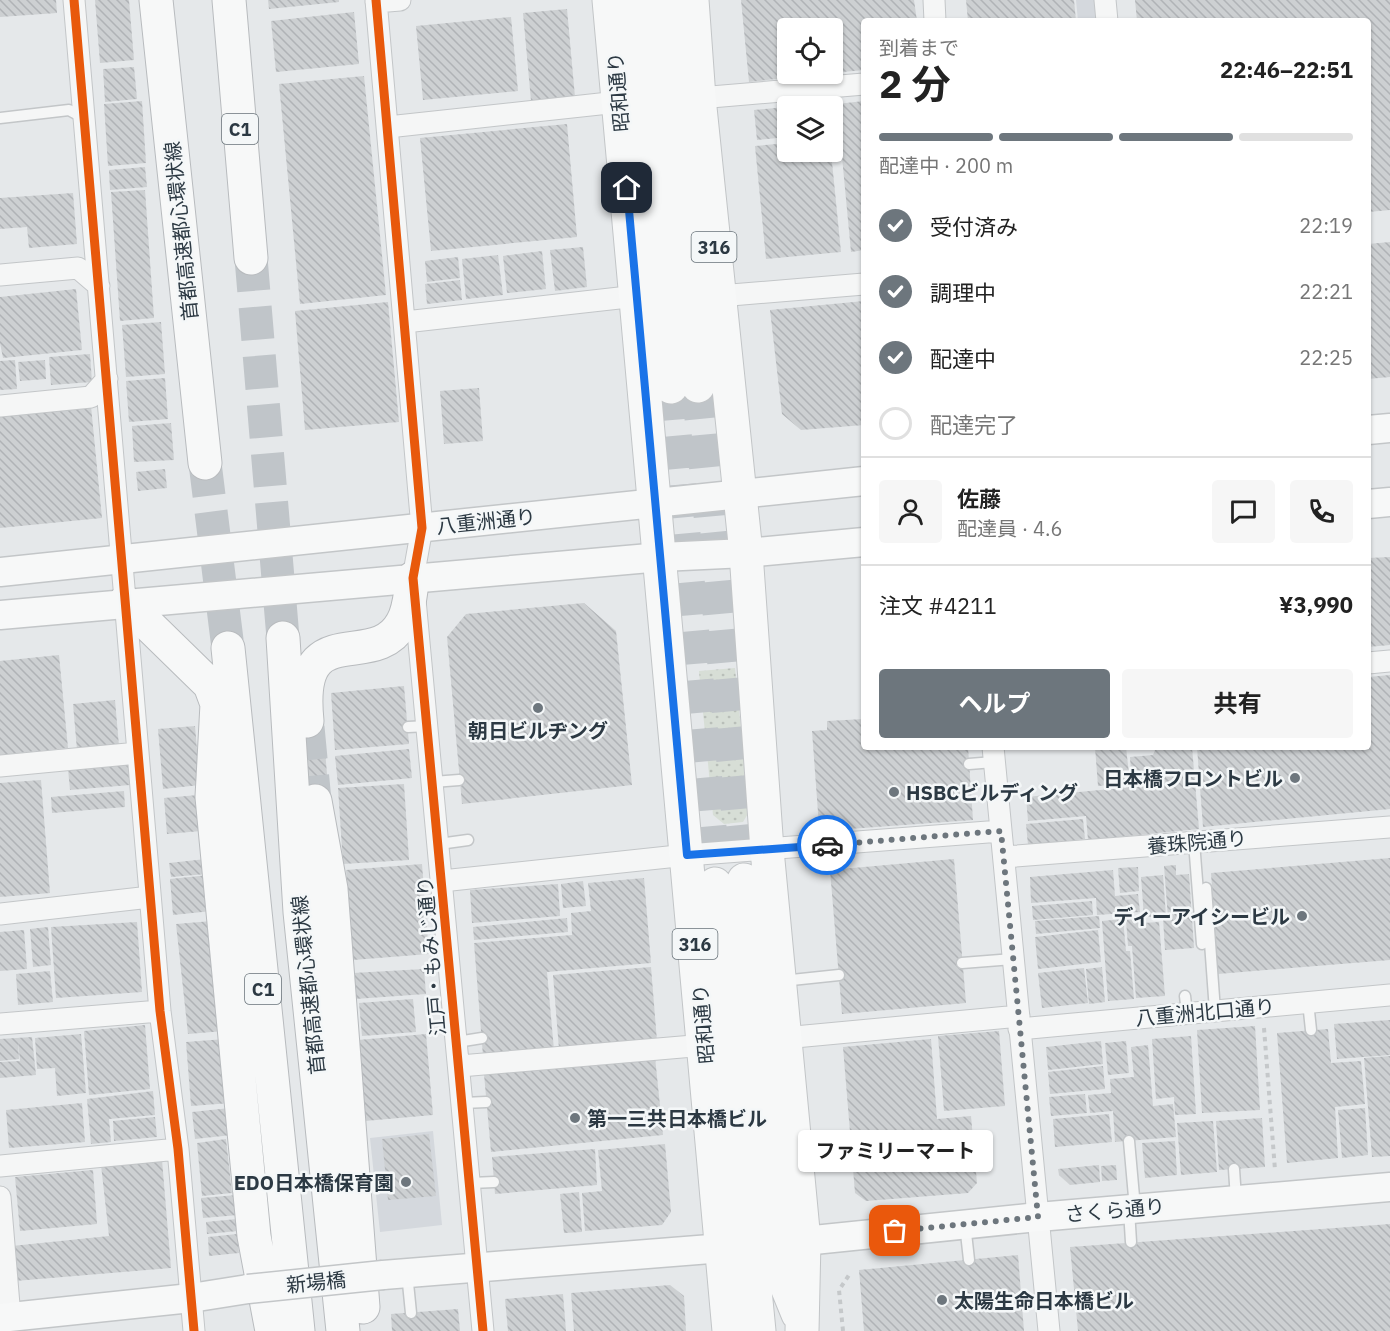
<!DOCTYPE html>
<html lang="ja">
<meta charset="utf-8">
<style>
:root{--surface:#fff;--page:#f6f6f6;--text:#222;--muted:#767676;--line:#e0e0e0;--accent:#6d767d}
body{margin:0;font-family:"IBM Plex Sans","Noto Sans JP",sans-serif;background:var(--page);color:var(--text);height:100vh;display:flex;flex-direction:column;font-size:22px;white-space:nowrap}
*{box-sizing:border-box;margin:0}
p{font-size:20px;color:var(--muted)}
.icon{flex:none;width:33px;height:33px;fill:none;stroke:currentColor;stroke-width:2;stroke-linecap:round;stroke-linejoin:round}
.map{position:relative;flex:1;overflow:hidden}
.sheet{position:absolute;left:861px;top:18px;width:510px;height:732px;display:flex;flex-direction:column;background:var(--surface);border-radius:6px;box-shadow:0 2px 4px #0004}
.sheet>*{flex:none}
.tools{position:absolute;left:777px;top:18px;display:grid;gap:12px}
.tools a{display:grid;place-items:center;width:66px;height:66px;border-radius:6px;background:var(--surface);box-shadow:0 2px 4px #0004;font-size:30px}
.pin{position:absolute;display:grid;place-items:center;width:51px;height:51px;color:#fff;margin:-26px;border-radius:12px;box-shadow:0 3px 9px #0006}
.courier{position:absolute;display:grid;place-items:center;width:60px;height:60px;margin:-30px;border:4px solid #1a73e8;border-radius:50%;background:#fff;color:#222;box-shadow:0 2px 8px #0007}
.bubble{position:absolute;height:42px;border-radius:6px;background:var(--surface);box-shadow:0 2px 4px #0004;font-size:20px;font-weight:700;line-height:42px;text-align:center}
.overview em{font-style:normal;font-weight:700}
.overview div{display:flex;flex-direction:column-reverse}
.overview{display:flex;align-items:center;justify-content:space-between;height:102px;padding:0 18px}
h1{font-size:39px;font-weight:700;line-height:45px}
.bar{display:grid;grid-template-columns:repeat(4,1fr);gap:9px 6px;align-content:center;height:72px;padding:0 18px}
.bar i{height:8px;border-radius:4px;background:var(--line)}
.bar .active{background:var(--accent)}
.bar p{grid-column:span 4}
.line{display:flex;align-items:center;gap:15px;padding:0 18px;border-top:2px solid var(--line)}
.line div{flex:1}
.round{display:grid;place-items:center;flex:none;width:63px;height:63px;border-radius:6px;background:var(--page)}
ol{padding:0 18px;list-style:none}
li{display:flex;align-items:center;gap:18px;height:66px}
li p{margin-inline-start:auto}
li .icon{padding:6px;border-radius:50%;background:var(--accent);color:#fff;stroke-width:4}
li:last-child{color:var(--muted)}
li i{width:33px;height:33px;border:3px solid var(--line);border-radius:50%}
.action{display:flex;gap:12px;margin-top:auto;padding:12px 18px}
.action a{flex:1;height:69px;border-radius:6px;background:var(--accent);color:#fff;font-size:24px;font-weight:700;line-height:69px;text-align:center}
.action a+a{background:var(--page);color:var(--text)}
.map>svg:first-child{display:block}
.built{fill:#d4d8dd}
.grass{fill:url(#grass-dots)}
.building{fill:url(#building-back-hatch)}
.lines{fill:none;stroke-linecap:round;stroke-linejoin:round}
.primary-tunnel{stroke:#c0c5c9;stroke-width:33;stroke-dasharray:33 16;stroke-linecap:butt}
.highway-tunnel{stroke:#c0c5c9;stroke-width:33;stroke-dasharray:33 16;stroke-linecap:butt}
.lane-casing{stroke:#c3c6c8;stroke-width:13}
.street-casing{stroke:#c3c6c8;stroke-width:23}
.secondary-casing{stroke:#c3c6c8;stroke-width:31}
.primary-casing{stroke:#c2c5c7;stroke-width:35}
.highway-casing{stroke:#b8bbbe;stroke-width:35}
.path{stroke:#c5c8ca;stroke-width:4;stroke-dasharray:4.5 4.5;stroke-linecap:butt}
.lane{stroke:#f5f6f6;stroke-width:10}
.street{stroke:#f5f6f6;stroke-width:21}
.secondary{stroke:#f7f8f8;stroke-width:28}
.primary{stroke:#f7f8f8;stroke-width:33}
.highway{stroke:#f7f8f8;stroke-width:33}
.secondary-bridge-casing{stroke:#c3c6c8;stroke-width:31;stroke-linecap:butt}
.secondary-bridge{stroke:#f7f8f8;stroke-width:28}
.cycleway-casing{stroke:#f4f7f8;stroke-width:13}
.cycleway{stroke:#e8590c;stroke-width:9}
.done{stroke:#6d767d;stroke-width:6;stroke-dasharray:0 10.8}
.route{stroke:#1a73e8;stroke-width:8}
.poi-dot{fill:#6d767d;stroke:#f4f7f8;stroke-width:2}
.labels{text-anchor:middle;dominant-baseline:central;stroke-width:5;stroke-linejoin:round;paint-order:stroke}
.shield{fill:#f4f7f8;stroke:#687279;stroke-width:1.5}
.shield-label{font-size:18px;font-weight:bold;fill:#2c3943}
.street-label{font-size:20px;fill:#2c3943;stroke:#f4f7f8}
.poi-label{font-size:20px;font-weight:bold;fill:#2c3943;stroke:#f4f7f8;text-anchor:end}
</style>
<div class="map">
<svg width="1390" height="1331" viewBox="0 0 1390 1331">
<defs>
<pattern id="grass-dots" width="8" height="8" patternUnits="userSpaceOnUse" patternTransform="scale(1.5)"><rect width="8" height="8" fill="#d7ded6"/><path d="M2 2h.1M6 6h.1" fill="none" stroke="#b9bfb9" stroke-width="1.8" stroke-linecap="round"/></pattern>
<pattern id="building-back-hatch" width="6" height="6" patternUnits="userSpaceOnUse" patternTransform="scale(1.5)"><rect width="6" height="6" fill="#cdd0d2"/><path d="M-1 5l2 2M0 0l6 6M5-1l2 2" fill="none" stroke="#b0b3b6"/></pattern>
</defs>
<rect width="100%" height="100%" fill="#e5e8ea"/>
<path class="built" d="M 1076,0 L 1095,0 L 1097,21 L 1078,21 Z
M 433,1131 L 442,1225 L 380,1232 L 370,1138 Z"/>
<path class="grass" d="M 735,668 L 749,812 L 743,822 L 724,824 L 713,815 L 699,671 Z"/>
<path class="building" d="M 0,0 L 56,0 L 57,13 L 0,17 Z
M 95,0 L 129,0 L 134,60 L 100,63 Z
M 268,0 L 339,0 L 339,2 L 269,9 Z
M 741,0 L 914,0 L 917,21 L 864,21 L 864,70 L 832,73 L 832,28 L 788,28 L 788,74 L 815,75 L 749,82 Z
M 966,0 L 1074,0 L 1076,21 L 968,21 Z
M 1135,0 L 1390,0 L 1390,210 L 1368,212 L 1368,21 L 1137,21 Z
M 567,9 L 575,97 L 531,101 L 523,13 Z
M 354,12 L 359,64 L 276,72 L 271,21 Z
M 511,17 L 518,91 L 423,100 L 416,26 Z
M 134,67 L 137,99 L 105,102 L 103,69 Z
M 364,76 L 386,295 L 300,304 L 279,84 Z
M 142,101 L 146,163 L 108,166 L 104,104 Z
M 864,101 L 864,250 L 851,252 L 837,104 Z
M 786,107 L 788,137 L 757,140 L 754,110 Z
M 567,124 L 577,237 L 431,251 L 420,138 Z
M 788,143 L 788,152 L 831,152 L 841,252 L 766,259 L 755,146 Z
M 145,167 L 147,187 L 110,190 L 109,170 Z
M 145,190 L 154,318 L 120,321 L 111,192 Z
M 73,193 L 77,244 L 29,248 L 27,227 L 0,229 L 0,198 Z
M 1390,242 L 1390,377 L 1368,379 L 1368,244 Z
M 583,247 L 587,287 L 555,291 L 550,250 Z
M 542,251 L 546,289 L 507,293 L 503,256 Z
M 498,255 L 503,295 L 466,299 L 462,259 Z
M 458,257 L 460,278 L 427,282 L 425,261 Z
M 460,280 L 462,300 L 427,304 L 425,284 Z
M 76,289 L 82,350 L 3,358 L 0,343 L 0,297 Z
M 864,301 L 864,425 L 801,430 L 782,414 L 770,310 Z
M 388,302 L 399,422 L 305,430 L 295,311 Z
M 161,322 L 165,374 L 126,377 L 122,325 Z
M 90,354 L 92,382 L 51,385 L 49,357 Z
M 15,360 L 17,389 L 0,390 L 0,361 Z
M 45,360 L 46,379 L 20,381 L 18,362 Z
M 165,378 L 168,419 L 129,422 L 126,381 Z
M 479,388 L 483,441 L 444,444 L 440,391 Z
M 91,406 L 102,518 L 0,528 L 0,415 Z
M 171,423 L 174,460 L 134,462 L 132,426 Z
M 165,469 L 167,488 L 138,491 L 136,472 Z
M 1390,557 L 1390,645 L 1368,647 L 1368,558 Z
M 584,603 L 616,631 L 632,785 L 462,804 L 447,637 L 466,614 Z
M 59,655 L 68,748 L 0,755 L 0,661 Z
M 1390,675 L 1390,809 L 1203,827 L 1197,747 L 1368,747 L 1368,677 Z
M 404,686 L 409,744 L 335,750 L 331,693 Z
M 115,700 L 119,746 L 77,750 L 73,704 Z
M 864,719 L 864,747 L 968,747 L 973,820 L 835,830 L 834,825 L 819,826 L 812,731 L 827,730 L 827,721 Z
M 323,725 L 329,799 L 298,803 L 288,729 Z
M 195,726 L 200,785 L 163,789 L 158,729 Z
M 1095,747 L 1126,747 L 1130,783 L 1098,786 Z
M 1173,747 L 1192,747 L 1199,829 L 1088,840 L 1086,816 L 1028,821 L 1026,797 L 1132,787 L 1130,757 L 1153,755 L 1155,750 Z
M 409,749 L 412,778 L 338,785 L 335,756 Z
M 128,763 L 130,785 L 70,790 L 68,769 Z
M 41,780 L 50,893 L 0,897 L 0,783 Z
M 404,784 L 409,860 L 343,864 L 338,788 Z
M 124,791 L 125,807 L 52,813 L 51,797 Z
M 198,795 L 201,831 L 167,834 L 164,798 Z
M 1083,819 L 1085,839 L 1028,845 L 1026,824 Z
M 1390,858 L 1390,960 L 1218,974 L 1211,873 Z
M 206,859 L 207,874 L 171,877 L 169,863 Z
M 954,859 L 966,1003 L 842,1014 L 830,870 Z
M 422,864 L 429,954 L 353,960 L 346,870 Z
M 1176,865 L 1176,875 L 1189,874 L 1194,948 L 1165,950 L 1163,918 L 1168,918 L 1164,866 Z
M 1138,867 L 1139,891 L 1120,893 L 1118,868 Z
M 1113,870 L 1115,896 L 1138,894 L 1140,912 L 1097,915 L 1096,898 L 1031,903 L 1030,877 Z
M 209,875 L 212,911 L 173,915 L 170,879 Z
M 1163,875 L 1166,916 L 1144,917 L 1141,877 Z
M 644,878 L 651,963 L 547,972 L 554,1050 L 483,1056 L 474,943 L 572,935 L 571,913 L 591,911 L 588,883 Z
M 583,881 L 586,906 L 563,908 L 561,884 Z
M 558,884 L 560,916 L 472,923 L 470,890 Z
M 1092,901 L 1093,915 L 1033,920 L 1032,906 Z
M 1099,916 L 1100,928 L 1036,934 L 1035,921 Z
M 567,918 L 568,932 L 474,940 L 473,927 Z
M 1143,918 L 1143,923 L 1159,922 L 1165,996 L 1136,998 L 1132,946 L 1128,946 L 1126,920 Z
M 1123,919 L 1126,951 L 1130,951 L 1134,999 L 1108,1001 L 1102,921 Z
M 212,921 L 224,1031 L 188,1034 L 176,924 Z
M 137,922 L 142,992 L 56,998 L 51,927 Z
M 48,927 L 51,965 L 33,967 L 30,929 Z
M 24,930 L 27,969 L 0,971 L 0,932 Z
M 1098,930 L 1101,962 L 1038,969 L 1035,937 Z
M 651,967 L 657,1041 L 559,1049 L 553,975 Z
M 1102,967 L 1105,1002 L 1089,1004 L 1086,969 Z
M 1084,968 L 1088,1003 L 1042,1008 L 1038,973 Z
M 424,969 L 426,994 L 355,999 L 353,973 Z
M 50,971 L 53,1002 L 18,1005 L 16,974 Z
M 413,999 L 416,1032 L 362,1036 L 359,1003 Z
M 1390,1020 L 1390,1055 L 1337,1059 L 1334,1024 Z
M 145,1025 L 150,1089 L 89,1095 L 84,1031 Z
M 1255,1026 L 1260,1110 L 1202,1113 L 1197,1030 Z
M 1328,1029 L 1331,1063 L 1361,1061 L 1365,1104 L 1335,1107 L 1338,1158 L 1287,1163 L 1277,1033 Z
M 999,1031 L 1005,1106 L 944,1111 L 938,1036 Z
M 81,1034 L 86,1093 L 57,1096 L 55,1068 L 37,1069 L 35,1038 Z
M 426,1034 L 433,1115 L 365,1121 L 358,1040 Z
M 1191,1036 L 1196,1114 L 1175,1115 L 1174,1097 L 1156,1099 L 1152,1039 Z
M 32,1037 L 36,1075 L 0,1078 L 0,1062 L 20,1061 L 18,1041 L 19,1059 L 0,1061 L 0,1039 Z
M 225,1039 L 231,1103 L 191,1106 L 186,1042 Z
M 931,1039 L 937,1119 L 971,1116 L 977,1183 L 968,1193 L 866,1201 L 855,1193 L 843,1047 Z
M 1101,1041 L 1103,1064 L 1048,1070 L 1046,1047 Z
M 1126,1041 L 1129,1073 L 1108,1075 L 1105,1043 Z
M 1148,1045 L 1153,1106 L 1173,1104 L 1176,1137 L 1115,1142 L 1113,1111 L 1090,1113 L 1088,1095 L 1111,1093 L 1110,1079 L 1134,1077 L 1131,1047 Z
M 1390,1056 L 1390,1156 L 1372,1157 L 1364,1058 Z
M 655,1057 L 663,1135 L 491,1152 L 484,1074 Z
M 1103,1066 L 1105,1089 L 1050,1094 L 1048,1072 Z
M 153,1091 L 155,1115 L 109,1119 L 111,1142 L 91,1144 L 87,1099 Z
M 1085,1094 L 1087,1113 L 1051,1116 L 1049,1097 Z
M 82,1103 L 85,1142 L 9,1148 L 6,1110 Z
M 230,1108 L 232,1135 L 195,1139 L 192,1112 Z
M 1365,1108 L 1368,1155 L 1342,1158 L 1338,1110 Z
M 1109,1114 L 1112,1142 L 1055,1147 L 1053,1119 Z
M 155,1117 L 157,1137 L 114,1141 L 113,1121 Z
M 1262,1118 L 1265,1167 L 1219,1170 L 1216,1121 Z
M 1213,1121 L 1217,1172 L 1181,1175 L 1177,1123 Z
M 429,1134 L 436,1196 L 388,1200 L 382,1139 Z
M 226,1139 L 232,1193 L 202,1196 L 197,1143 Z
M 1175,1141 L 1177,1175 L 1145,1178 L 1142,1143 Z
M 665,1144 L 671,1212 L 662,1225 L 585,1231 L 582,1193 L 602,1191 L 598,1150 Z
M 595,1149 L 597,1185 L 495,1194 L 492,1157 Z
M 162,1160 L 171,1268 L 15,1281 L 12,1246 L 109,1236 L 101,1165 Z
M 1099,1165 L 1100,1182 L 1070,1185 L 1059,1175 L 1058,1169 Z
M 1116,1165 L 1117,1180 L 1102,1181 L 1101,1166 Z
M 93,1170 L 97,1224 L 20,1231 L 15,1177 Z
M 579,1192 L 582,1232 L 564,1233 L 560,1194 Z
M 237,1195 L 239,1215 L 203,1218 L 201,1198 Z
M 237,1219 L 238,1231 L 207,1234 L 206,1222 Z
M 1390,1224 L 1390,1331 L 1078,1331 L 1070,1247 Z
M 237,1234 L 239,1253 L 209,1256 L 208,1237 Z
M 1018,1255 L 1024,1331 L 864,1331 L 859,1270 Z
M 670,1285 L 684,1296 L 686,1331 L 574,1331 L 571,1293 Z
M 563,1294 L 566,1331 L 508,1331 L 505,1299 Z
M 458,1309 L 460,1331 L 392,1331 L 391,1314 Z"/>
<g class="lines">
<path class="primary-tunnel" d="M 698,386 L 744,880
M 671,387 L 715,884"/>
<path class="highway-tunnel" d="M 251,258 L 283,638
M 205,463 L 228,648
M 308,727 L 315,801"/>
<g class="lane-casing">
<path id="lane" d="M 0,118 L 69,110 L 84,118
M 408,727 L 428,726
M 969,764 L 994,762
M 433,782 L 459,780
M 1194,842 L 1202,944
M 439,844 L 468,840
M 1206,888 L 1215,1011
M 962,963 L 1013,959
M 782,981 L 839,975
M 1185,996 L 1187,1013
M 1308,1002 L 1311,1030
M 457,1042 L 482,1038
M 463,1103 L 486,1102
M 1129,1141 L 1135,1208
M 1234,1169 L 1236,1199
M 471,1183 L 494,1182
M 1129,1210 L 1131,1242
M 965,1224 L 969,1260
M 407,1273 L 411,1313"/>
</g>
<g class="street-casing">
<path id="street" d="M 74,0 L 160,1011 L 178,1149 L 194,1331
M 376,0 L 422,528 L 413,578 L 483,1331
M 934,0 L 935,21
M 1105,0 L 1107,21
M 376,2 L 400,0
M 699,98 L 864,84
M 388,127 L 618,102
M 0,275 L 78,268 L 99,286
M 719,296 L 864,284
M 405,322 L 637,296
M 0,406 L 91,397 L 107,379
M 1368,663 L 1390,661
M 993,747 L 1049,1331
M 0,766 L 138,753
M 1004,857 L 1390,827
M 442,881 L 687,855 L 1001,831
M 0,914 L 150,897
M 0,1024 L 160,1011
M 1019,1029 L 1390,995
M 784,1038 L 1019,1016
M 460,1066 L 705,1045
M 0,1166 L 178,1149
M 0,1197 L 10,1317"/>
</g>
<g class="secondary-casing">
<path id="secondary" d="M 1368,430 L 1390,428
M 1368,504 L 1390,502
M 0,572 L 864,481
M 0,615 L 661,557 L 746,553 L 864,542
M 804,1241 L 1038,1217 L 1390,1187
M 383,1275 L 723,1248
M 0,1318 L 191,1298 L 248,1289"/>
</g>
<g class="primary-casing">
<path id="primary" d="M 609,0 L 729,1331
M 634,0 L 671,387
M 662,0 L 698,386
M 692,0 L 699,98 L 746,553 L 767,850 L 804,1241 L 802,1331
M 744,880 L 780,1270 L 798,1314
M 715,884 L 759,1331"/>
</g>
<g class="highway-casing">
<path id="highway" d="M 156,0 L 205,463
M 229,0 L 251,258
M 125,602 L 210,685 L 217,704 L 212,797 L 254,1236 L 272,1331
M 283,638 L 300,912 L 343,1331
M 228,648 L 298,1331
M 307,721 C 296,612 374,674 402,623 C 410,610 410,592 413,578
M 315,801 L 331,889 L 363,1307"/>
</g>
<path class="path" d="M 1264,1028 L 1275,1170
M 843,1331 L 839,1290 L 851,1272"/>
<use href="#lane" class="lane"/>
<use href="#street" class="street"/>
<use href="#secondary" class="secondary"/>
<use href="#primary" class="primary"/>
<use href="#highway" class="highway"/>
<g class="secondary-bridge-casing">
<path id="secondary-bridge" d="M 248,1289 L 383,1275"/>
</g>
<use href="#secondary-bridge" class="secondary-bridge"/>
<g class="cycleway-casing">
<path id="cycleway" d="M 74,0 L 160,1011 L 178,1149 L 194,1331
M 376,0 L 422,528 L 413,578 L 483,1331"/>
</g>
<use href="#cycleway" class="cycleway"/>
</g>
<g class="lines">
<path class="done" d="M 827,845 L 1001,831 L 1038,1217 L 895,1231"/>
<path class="route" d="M 627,188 L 687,855 L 827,845"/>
</g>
<g class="poi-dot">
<circle cx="538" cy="708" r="6"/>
<circle cx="1295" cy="778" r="6"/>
<circle cx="894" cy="792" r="6"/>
<circle cx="1302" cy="916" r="6"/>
<circle cx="575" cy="1118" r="6"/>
<circle cx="406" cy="1182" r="6"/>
<circle cx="942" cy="1300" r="6"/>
</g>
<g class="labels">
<g class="shield">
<rect x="222" y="114" width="36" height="30" rx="4.5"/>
<rect x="691.5" y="232" width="45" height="30" rx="4.5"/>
<rect x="672.5" y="929" width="45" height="30" rx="4.5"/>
<rect x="245" y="974" width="36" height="30" rx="4.5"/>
</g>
<g class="shield-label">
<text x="240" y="129">C1</text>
<text x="714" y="247">316</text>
<text x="695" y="944">316</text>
<text x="263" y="989">C1</text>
</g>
<g class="street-label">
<text transform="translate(618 92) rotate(-95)">昭和通り</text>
<text transform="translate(181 231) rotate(-96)">首都高速都心環状線</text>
<text transform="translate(486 521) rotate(-6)">八重洲通り</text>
<text transform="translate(1197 842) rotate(-5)">養珠院通り</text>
<text transform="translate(431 956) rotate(-95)">江戸・もみじ通り</text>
<text transform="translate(308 985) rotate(-96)">首都高速都心環状線</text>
<text transform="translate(1205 1012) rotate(-5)">八重洲北口通り</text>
<text transform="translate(703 1024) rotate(-95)">昭和通り</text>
<text transform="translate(1115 1210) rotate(-5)">さくら通り</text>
<text transform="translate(316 1282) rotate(-6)">新場橋</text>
</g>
<g class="poi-label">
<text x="538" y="730" text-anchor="middle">朝日ビルヂング</text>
<text x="1283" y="778">日本橋フロントビル</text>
<text x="906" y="792" text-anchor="start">HSBCビルディング</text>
<text x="1290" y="916">ディーアイシービル</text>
<text x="587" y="1118" text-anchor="start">第一三共日本橋ビル</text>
<text x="394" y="1182">EDO日本橋保育園</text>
<text x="954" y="1300" text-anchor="start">太陽生命日本橋ビル</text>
</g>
</g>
</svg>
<div class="tools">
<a><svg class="icon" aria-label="locate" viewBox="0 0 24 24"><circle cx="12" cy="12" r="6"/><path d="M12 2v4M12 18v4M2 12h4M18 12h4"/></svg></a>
<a><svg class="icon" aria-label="layers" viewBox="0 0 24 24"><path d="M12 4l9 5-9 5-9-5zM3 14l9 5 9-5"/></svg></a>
</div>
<div class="pin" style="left:895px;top:1231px;background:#ea580c"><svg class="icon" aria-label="bag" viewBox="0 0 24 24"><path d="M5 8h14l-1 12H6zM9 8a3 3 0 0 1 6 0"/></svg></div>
<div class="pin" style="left:627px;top:188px;background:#1f2937"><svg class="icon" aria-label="home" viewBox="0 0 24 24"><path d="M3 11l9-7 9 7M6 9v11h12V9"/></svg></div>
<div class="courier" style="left:827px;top:845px"><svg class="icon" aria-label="car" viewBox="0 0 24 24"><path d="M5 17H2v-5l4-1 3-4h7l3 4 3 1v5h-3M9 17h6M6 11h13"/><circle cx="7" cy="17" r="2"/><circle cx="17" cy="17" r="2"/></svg></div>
<div class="bubble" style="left:798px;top:1130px;width:195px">ファミリーマート</div>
<section class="sheet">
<div class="overview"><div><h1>2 分</h1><p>到着まで</p></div><em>22:46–22:51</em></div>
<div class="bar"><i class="active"></i><i class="active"></i><i class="active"></i><i></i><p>配達中 · 200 m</p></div>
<ol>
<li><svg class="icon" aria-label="check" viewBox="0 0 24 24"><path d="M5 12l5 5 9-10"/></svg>受付済み<p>22:19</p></li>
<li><svg class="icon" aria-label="check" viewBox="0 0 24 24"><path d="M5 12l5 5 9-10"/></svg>調理中<p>22:21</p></li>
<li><svg class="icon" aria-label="check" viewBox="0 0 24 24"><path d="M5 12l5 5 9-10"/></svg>配達中<p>22:25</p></li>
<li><i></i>配達完了</li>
</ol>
<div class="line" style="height:108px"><a class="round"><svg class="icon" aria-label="person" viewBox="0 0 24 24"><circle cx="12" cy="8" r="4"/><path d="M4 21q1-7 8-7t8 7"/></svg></a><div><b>佐藤</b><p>配達員 · 4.6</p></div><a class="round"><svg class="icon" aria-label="chat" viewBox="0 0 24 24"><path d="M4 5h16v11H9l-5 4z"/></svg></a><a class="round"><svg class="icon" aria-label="phone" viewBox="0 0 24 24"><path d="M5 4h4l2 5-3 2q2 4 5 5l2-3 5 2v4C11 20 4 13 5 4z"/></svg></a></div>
<div class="line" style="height:78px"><div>注文 #4211</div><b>¥3,990</b></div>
<div class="action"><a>ヘルプ</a><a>共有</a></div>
</section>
</div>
